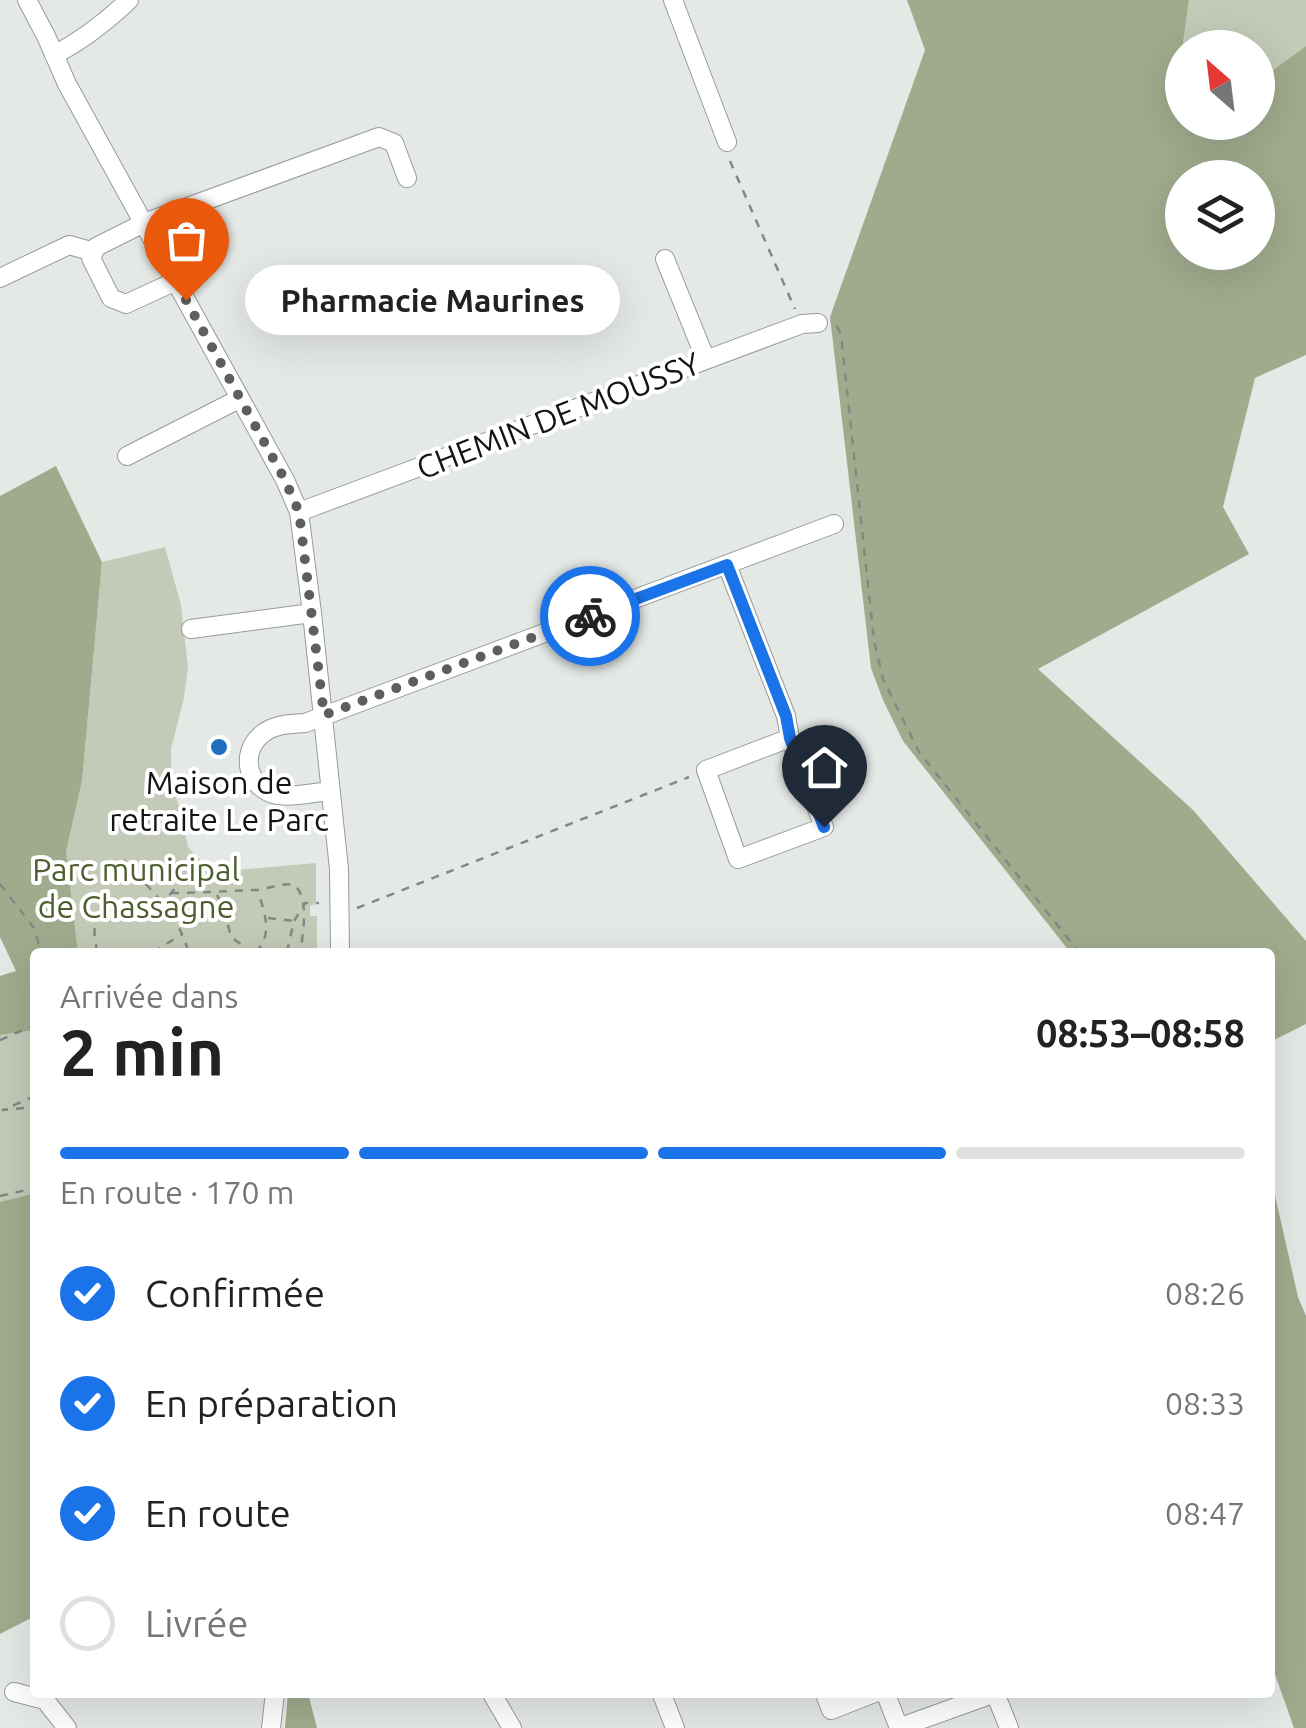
<!DOCTYPE html>
<html lang="fr">
<meta charset="utf-8">
<style>
:root{--surface:#fff;--page:#f2f2f2;--text:#222;--muted:#767676;--line:#e0e0e0;--accent:#1a73e8}
body{margin:0;font-family:Ubuntu,sans-serif;background:var(--page);color:var(--text);height:100vh;display:flex;flex-direction:column;font-size:38px;white-space:nowrap}
*{box-sizing:border-box;margin:0}
p{font-size:32px;color:var(--muted)}
.icon{flex:none;width:55px;height:55px;fill:none;stroke:currentColor;stroke-width:2;stroke-linecap:round;stroke-linejoin:round}
.map{position:relative;flex:1;overflow:hidden}
.details{position:absolute;left:30px;top:948px;width:1245px;height:750px;display:flex;flex-direction:column;background:var(--surface);border-radius:10px;box-shadow:0 10px 40px #0002}
.details>*{flex:none}
.needle{width:65px;rotate:332deg}
.fabs{position:absolute;left:1165px;top:30px;display:grid;gap:20px}
.fabs a{display:grid;place-items:center;width:110px;height:110px;border-radius:50%;background:var(--surface);box-shadow:0 10px 40px #0002;font-size:50px}
.pin{position:absolute;display:grid;place-items:center;width:85px;height:85px;color:#fff;margin:-102px -42px;border-radius:50% 50% 50% 0;rotate:-45deg;box-shadow:0 0 10px #0007}
.pin .icon{rotate:45deg}
.courier{position:absolute;display:grid;place-items:center;width:100px;height:100px;margin:-50px;border:8px solid #1a73e8;border-radius:50%;background:#fff;color:#222;box-shadow:0 2px 12px #0007}
.bubble{position:absolute;height:70px;border-radius:35px;background:var(--surface);box-shadow:0 10px 40px #0002;font-size:32px;font-weight:600;line-height:70px;text-align:center}
.headline em{font-style:normal;font-weight:600}
.headline div{display:flex;flex-direction:column-reverse}
.headline{display:flex;align-items:center;justify-content:space-between;height:170px;padding:0 30px}
h1{font-size:65px;font-weight:600;line-height:75px}
.bar{display:grid;grid-template-columns:repeat(4,1fr);gap:15px 10px;align-content:center;height:120px;padding:0 30px}
.bar i{height:12px;border-radius:8px;background:var(--line)}
.bar .current{background:var(--accent)}
.bar p{grid-column:span 4}
ol{padding:0 30px;list-style:none}
li{display:flex;align-items:center;gap:30px;height:110px}
li p{margin-inline-start:auto}
li .icon{padding:10px;border-radius:50%;background:var(--accent);color:#fff;stroke-width:4}
li:last-child{color:var(--muted)}
li i{width:55px;height:55px;border:5px solid var(--line);border-radius:50%}
.map>svg:first-child{display:block}
.green{fill:#c3cab7}
.forest{fill:#a0ab8d;fill-rule:evenodd}
.lines{fill:none;stroke-linecap:round;stroke-linejoin:round}
.minor-casing{stroke:#979b99;stroke-width:20}
.path{stroke:#858785;stroke-width:2.5;stroke-dasharray:8 8;stroke-linecap:butt}
.minor{stroke:#fff;stroke-width:18}
.done{stroke:#5c5f5d;stroke-width:10;stroke-dasharray:0 18}
.route{stroke:#1a73e8;stroke-width:12}
.poi-dot{fill:#206fbe;stroke:#fff;stroke-width:4}
.labels{text-anchor:middle;dominant-baseline:central;stroke-width:8;stroke-linejoin:round;paint-order:stroke}
.street-label{font-size:32px;fill:#131413;stroke:#fff}
.poi-label{font-size:32px;fill:#131413;stroke:#fff}
.park-label{font-size:32px;fill:#4f5e2f;stroke:#fff}
</style>
<div class="map">
<svg width="1306" height="1728" viewBox="0 0 1306 1728">
<rect width="100%" height="100%" fill="#e5e9e6"/>
<path class="green" d="M 1189,0 L 1306,0 L 1306,46 L 1258,81 L 1258,48 L 1188,47 L 1183,43 Z
M 165,547 L 181,605 L 188,667 L 184,698 L 171,749 L 171,768 L 172,786 L 182,815 L 188,847 L 202,862 L 225,871 L 316,863 L 316,904 L 310,906 L 310,916 L 317,916 L 317,952 L 78,952 L 66,852 L 82,781 L 102,562 Z
M 35,1030 L 35,1193 L 0,1202 L 0,1035 Z"/>
<path class="forest" d="M 907,0 L 1189,0 L 1183,43 L 1188,47 L 1182,48 L 1182,122 L 1258,122 L 1258,81 L 1306,46 L 1306,355 L 1255,378 L 1223,507 L 1249,554 L 1038,669 L 1193,810 L 1306,941 L 1306,1024 L 1270,1042 L 1270,952 L 1070,952 L 903,741 L 883,700 L 871,668 L 830,317 L 925,50 ZM 1182,178 L 1258,178 L 1258,252 L 1182,252 Z
M 56,466 L 102,562 L 82,781 L 66,852 L 78,952 L 35,952 L 35,1030 L 0,1035 L 0,976 L 16,971 L 0,937 L 0,496 Z
M 1270,1188 L 1274,1191 L 1298,1297 L 1306,1316 L 1306,1728 L 1294,1728 L 1270,1660 Z
M 35,1193 L 35,1616 L 0,1634 L 0,1202 Z
M 288,1693 L 308,1693 L 317,1728 L 285,1728 Z"/>
<g class="lines">
<g class="minor-casing">
<path id="minor" d="M 27,0 L 46,36 L 67,84 L 285,480 L 299,512 L 312,613 L 339,869 L 340,952
M 673,0 L 727,142
M 54,55 C 83,40 106,22 129,0
M 665,259 L 706,360
M 0,278 L 69,245 L 94,252
M 176,281 L 126,304 L 111,298 L 91,258 L 96,247 L 144,223 L 379,137 L 394,143 L 407,178
M 127,456 L 239,399
M 299,512 L 802,324 L 818,323
M 727,565 L 786,716 L 790,738 L 824,827 L 738,859 L 706,770 L 790,738
M 191,629 L 312,613
M 331,791 C 315,792 293,798 277,795 C 248,789 239,754 261,735 C 273,724 289,724 305,723 L 834,524
M 14,1692 L 45,1700 L 67,1728
M 491,1692 L 512,1728
M 661,1692 L 675,1728
M 824,1692 L 831,1710 L 877,1692
M 885,1692 L 899,1728
M 995,1693 L 1009,1728
M 271,1728 L 275,1692
M 898,1728 L 998,1692"/>
</g>
<path class="path" d="M 730,161 L 795,309
M 837,326 L 841,335 L 874,640 L 883,679 L 919,752 L 1079,952
M 124,860 L 163,903
M 0,884 L 34,928 L 41,952
M 171,893 C 199,893 226,891 254,890 C 268,890 279,882 295,885 C 310,902 302,931 301,952
M 217,895 L 224,909 L 231,937 L 252,952
M 357,908 L 689,777
M 161,909 L 171,893 L 200,861
M 268,918 L 294,921
M 97,952 C 96,942 92,930 97,920 C 108,900 156,902 171,916 C 180,925 184,941 189,952
M 134,952 L 138,952
M 153,952 L 181,935
M 256,952 C 273,935 265,913 258,892
M 287,952 L 294,921 L 305,903 L 319,903
M 0,1040 L 35,1025
M 35,1096 L 3,1110 L 35,1107
M 0,1196 L 35,1188"/>
<use href="#minor" class="minor"/>
</g>
<g class="lines">
<path class="done" d="M 186,300 L 285,480 L 299,512 L 324,715 L 590,616"/>
<path class="route" d="M 590,616 L 727,565 L 786,716 L 790,738 L 824,827"/>
</g>
<circle class="poi-dot" cx="219" cy="747" r="10"/>
<g class="labels">
<g class="street-label">
<text transform="translate(558 415) rotate(-21)">CHEMIN DE MOUSSY</text>
</g>
<g class="poi-label">
<text x="219" y="782">Maison de<tspan x="219" dy="37">retraite Le Parc</tspan></text>
</g>
<g class="park-label">
<text x="136" y="869">Parc municipal<tspan x="136" dy="37">de Chassagne</tspan></text>
</g>
</g>
</svg>
<div class="fabs">
<a><svg class="needle" viewBox="-14 -14 28 28"><path d="M0-13l5 13h-10z" fill="#e53935"/><path d="M0 13l5-13h-10z" fill="#767676"/></svg></a>
<a><svg class="icon" aria-label="layers" viewBox="0 0 24 24"><path d="M12 4l9 5-9 5-9-5zM3 14l9 5 9-5"/></svg></a>
</div>
<div class="pin" style="left:186px;top:300px;background:#ea580c"><svg class="icon" aria-label="bag" viewBox="0 0 24 24"><path d="M5 8h14l-1 12H6zM9 8a3 3 0 0 1 6 0"/></svg></div>
<div class="pin" style="left:824px;top:827px;background:#1f2937"><svg class="icon" aria-label="home" viewBox="0 0 24 24"><path d="M3 11l9-7 9 7M6 9v11h12V9"/></svg></div>
<div class="courier" style="left:590px;top:616px"><svg class="icon" aria-label="bike" viewBox="0 0 24 24"><circle cx="6" cy="16" r="4"/><circle cx="18" cy="16" r="4"/><path d="M6 16l4-8h5l3 8M10 8l3 8H6M13 5h3"/></svg></div>
<div class="bubble" style="left:245px;top:265px;width:375px">Pharmacie Maurines</div>
<section class="details">
<div class="headline"><div><h1>2 min</h1><p>Arrivée dans</p></div><em>08:53–08:58</em></div>
<div class="bar"><i class="current"></i><i class="current"></i><i class="current"></i><i></i><p>En route · 170 m</p></div>
<ol>
<li><svg class="icon" aria-label="check" viewBox="0 0 24 24"><path d="M5 12l5 5 9-10"/></svg>Confirmée<p>08:26</p></li>
<li><svg class="icon" aria-label="check" viewBox="0 0 24 24"><path d="M5 12l5 5 9-10"/></svg>En préparation<p>08:33</p></li>
<li><svg class="icon" aria-label="check" viewBox="0 0 24 24"><path d="M5 12l5 5 9-10"/></svg>En route<p>08:47</p></li>
<li><i></i>Livrée</li>
</ol>
</section>
</div>
